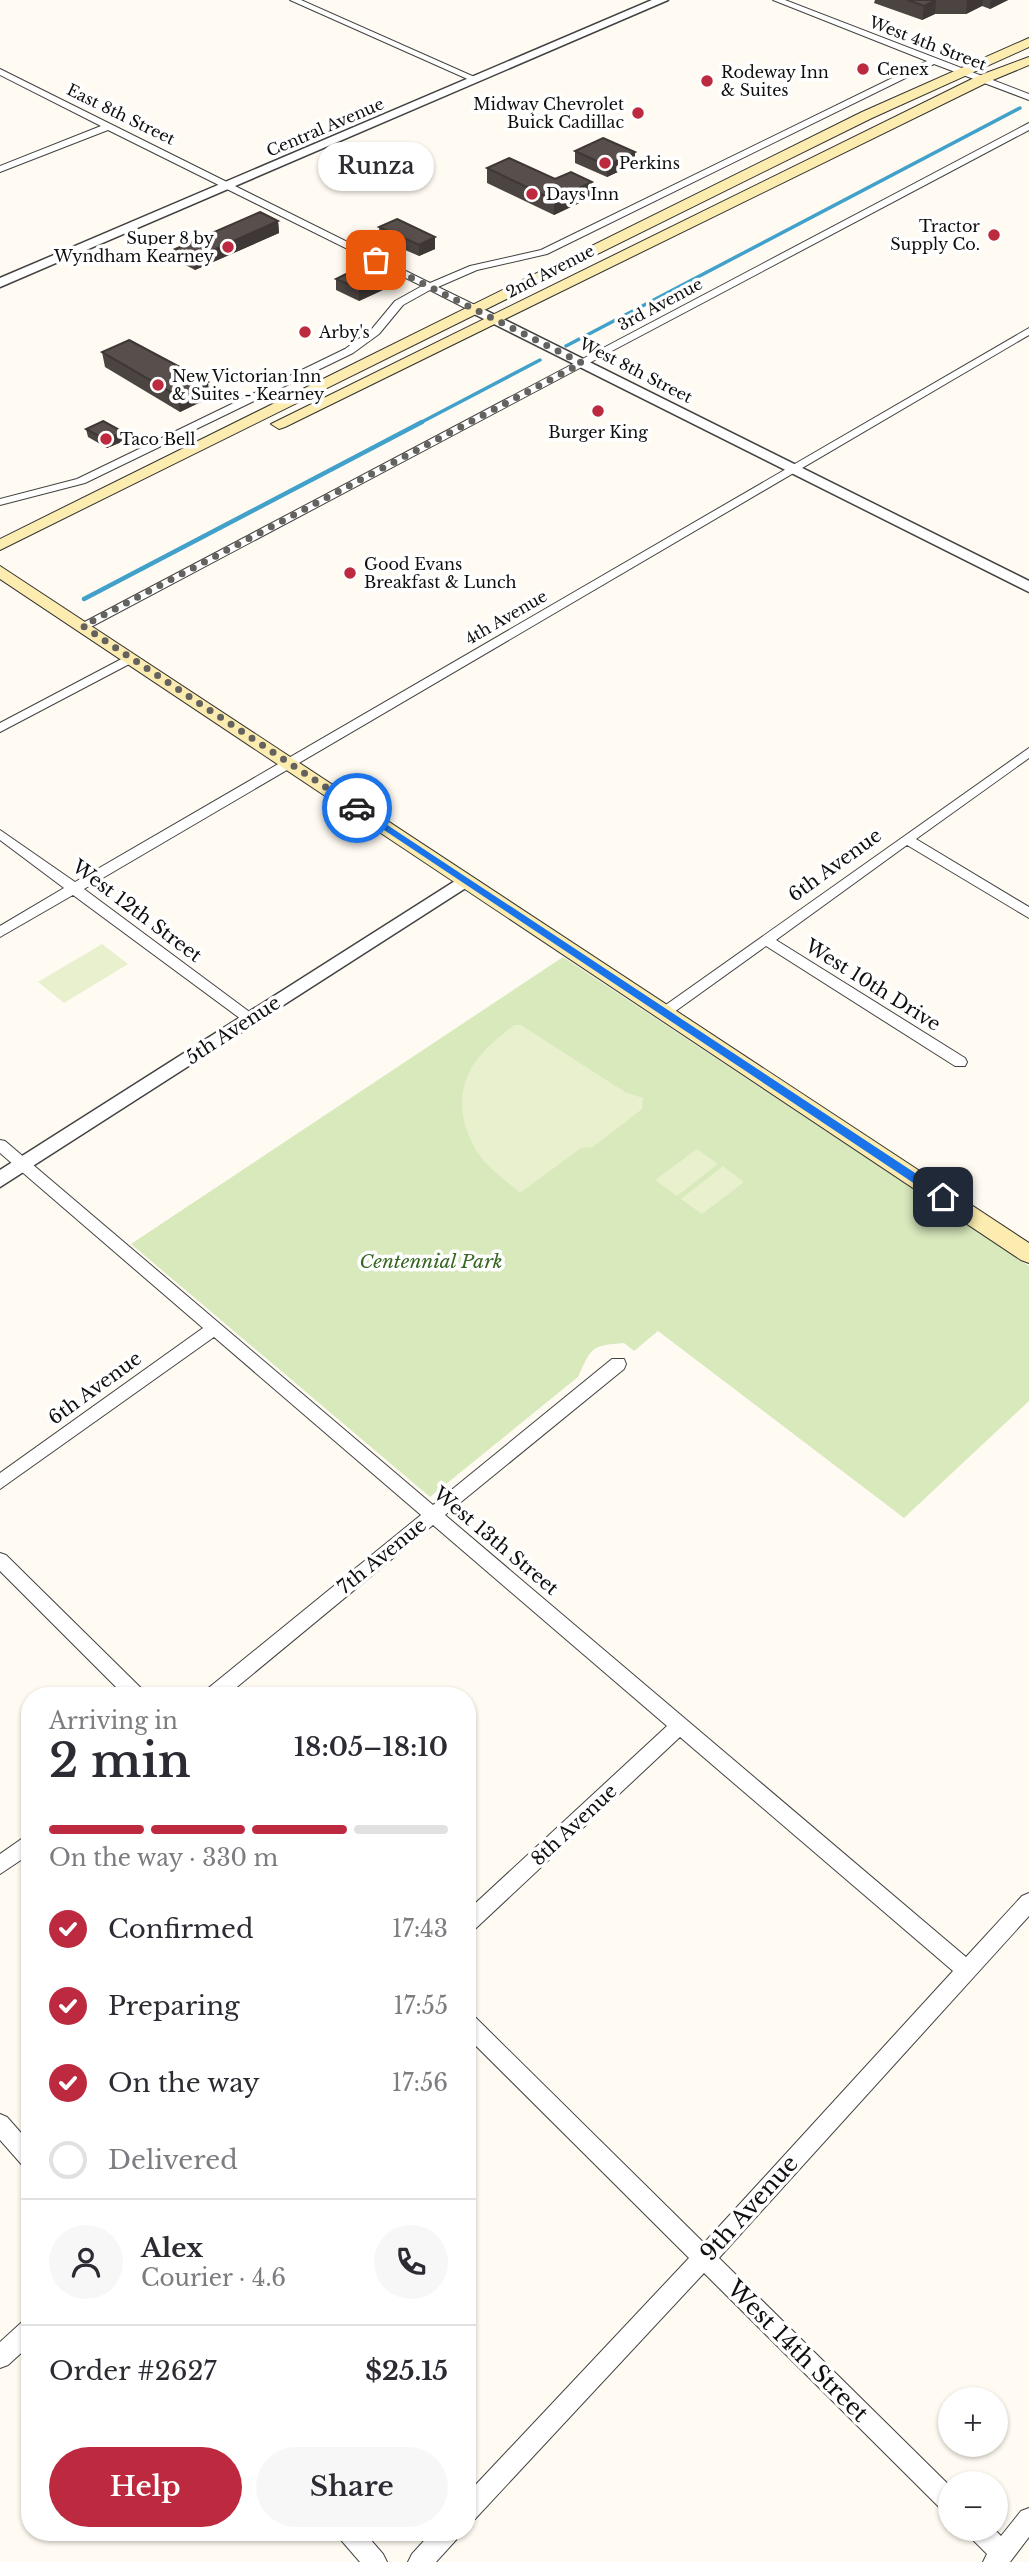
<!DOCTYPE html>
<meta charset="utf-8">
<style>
:root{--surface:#fff;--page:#f7f7f7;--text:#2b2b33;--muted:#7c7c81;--line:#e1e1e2;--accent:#bd2a40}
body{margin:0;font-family:"Libre Baskerville",serif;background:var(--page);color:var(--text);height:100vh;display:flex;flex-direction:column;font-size:26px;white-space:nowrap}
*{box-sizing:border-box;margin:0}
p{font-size:23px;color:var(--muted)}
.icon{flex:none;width:38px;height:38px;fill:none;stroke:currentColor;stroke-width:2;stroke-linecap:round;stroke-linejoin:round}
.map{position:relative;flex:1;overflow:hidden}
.panel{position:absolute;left:21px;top:1687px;width:455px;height:854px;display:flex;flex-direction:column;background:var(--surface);border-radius:28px;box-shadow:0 2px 5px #0004}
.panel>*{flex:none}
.tools{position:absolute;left:938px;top:2387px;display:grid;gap:14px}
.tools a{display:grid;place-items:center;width:70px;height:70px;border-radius:50%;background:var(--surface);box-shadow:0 2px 5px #0004;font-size:35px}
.pin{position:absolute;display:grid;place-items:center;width:60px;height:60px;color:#fff;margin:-30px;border-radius:14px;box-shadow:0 4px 10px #0006}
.courier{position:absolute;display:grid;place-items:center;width:70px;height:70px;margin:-35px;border:5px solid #1a73e8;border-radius:50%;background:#fff;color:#222;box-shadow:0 2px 9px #0007}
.bubble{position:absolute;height:49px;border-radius:24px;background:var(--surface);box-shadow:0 2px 5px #0004;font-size:23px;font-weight:600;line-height:49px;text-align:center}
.summary em{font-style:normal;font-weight:600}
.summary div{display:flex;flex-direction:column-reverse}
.summary{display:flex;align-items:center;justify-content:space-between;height:119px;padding:0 28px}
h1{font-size:46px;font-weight:600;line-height:52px}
.bar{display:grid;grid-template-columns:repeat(4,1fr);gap:10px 7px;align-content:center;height:84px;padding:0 28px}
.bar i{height:9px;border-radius:5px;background:var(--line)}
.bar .current{background:var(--accent)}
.bar p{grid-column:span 4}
.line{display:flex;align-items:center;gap:18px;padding:0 28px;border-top:2px solid var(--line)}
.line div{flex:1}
.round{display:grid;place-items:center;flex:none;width:74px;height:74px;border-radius:37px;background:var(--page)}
ol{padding:0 28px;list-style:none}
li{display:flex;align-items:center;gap:21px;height:77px}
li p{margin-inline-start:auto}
li .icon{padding:7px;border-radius:50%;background:var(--accent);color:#fff;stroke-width:4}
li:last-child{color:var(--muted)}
li i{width:38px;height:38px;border:4px solid var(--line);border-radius:50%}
.primary-button{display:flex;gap:14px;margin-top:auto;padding:14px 28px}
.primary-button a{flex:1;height:80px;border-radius:42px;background:var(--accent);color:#fff;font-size:28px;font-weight:600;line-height:80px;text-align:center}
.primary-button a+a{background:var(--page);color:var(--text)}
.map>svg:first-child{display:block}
.green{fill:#d8e9bc}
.pitch{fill:#e8f0ce}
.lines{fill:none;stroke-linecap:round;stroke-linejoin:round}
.stream-far1{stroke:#41a1ca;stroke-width:3.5}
.stream{stroke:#41a1ca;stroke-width:4.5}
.minor-casing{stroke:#424242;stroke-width:2}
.tertiary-casing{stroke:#424242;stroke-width:3}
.secondary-casing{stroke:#313131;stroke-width:2}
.minor{fill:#fff;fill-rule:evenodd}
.tertiary{fill:#fff;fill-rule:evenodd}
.secondary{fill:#fdecaf;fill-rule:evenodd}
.wall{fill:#4c4441}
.shaded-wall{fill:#3e3735}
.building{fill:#584f4c;stroke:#3e3735;stroke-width:2}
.route{fill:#1a73e8}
.done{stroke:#63625e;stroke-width:7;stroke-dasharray:0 12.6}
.poi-dot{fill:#bd2a40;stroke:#fff;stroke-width:2.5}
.labels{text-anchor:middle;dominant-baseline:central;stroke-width:7;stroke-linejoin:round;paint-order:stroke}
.far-street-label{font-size:16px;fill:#0f0f0f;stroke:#fff}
.far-poi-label{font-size:16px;fill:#0f0f0f;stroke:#fff;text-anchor:start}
.street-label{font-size:19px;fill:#0f0f0f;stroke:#fff}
.park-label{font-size:19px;font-style:italic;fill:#366621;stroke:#fff}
.near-street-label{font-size:23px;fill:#0f0f0f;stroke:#fff}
</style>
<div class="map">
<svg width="1029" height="2562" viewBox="0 0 1029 2562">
<rect width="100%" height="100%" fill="#fffbf2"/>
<path class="green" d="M 563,957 L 1029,1266 L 1029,1401 L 904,1518 L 658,1331 L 634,1351 L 624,1343 C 590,1345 591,1349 578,1377 L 430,1497 L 131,1244 Z"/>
<path class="pitch" d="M 102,944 L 128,964 L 64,1003 L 38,982 Z
M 514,1025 L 521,1025 L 625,1092 L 643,1098 L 642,1109 L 593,1147 L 581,1148 L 520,1193 C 509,1183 496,1174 487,1164 C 465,1141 454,1102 469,1073 C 478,1053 497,1039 514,1025 Z
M 697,1149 L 718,1164 L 677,1196 L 655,1180 Z
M 723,1166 L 744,1182 L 702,1214 L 681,1199 Z"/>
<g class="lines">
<path class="stream-far1" d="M 566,346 L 1020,108
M 418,424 L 540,360"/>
<path class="stream" d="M 84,599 L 422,422"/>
<g class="minor-casing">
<path id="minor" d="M 290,0 L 301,0 L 479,79 L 472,81 Z
M 773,0 L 785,0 L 1029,94 L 1029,100 L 934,64 L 547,254 L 477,270 L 438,287 L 479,307 L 479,311 L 471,311 L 430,290 L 403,305 L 379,334 L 353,353 L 85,483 L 0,505 L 0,499 L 77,479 L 345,349 L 371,330 L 395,301 L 422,286 L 108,130 L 0,172 L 0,166 L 101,126 L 0,75 L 0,69 L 430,283 L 470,266 L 541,250 L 927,61 Z
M 1029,123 L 1029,130 L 87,629 L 83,630 L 77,626 Z
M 1029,328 L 1029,335 L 84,889 L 255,1016 L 257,1019 L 255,1022 L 245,1022 L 73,895 L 0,937 L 0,926 L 64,888 L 0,840 L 0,830 L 75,882 Z
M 131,654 L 137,658 L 135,661 L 0,732 L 0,723 Z
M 1029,748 L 1029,758 L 916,839 L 1029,907 L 1029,918 L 907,845 L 776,940 L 965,1058 L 967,1062 L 965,1066 L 955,1066 L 766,946 L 670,1015 L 660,1015 L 658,1012 L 660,1009 Z
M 0,1140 L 5,1141 L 433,1505 L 612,1359 L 624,1359 L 626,1364 L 624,1369 L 445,1515 L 966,1957 L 1022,1896 L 1029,1893 L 1029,1916 L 719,2258 L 950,2486 L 950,2513 L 942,2510 L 704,2273 L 475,2519 L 467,2522 L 467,2494 L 689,2258 L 467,2037 L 467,2013 L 474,2016 L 704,2243 L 953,1971 L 680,1737 L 474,1930 L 467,1933 L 467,1911 L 667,1726 L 433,1525 L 226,1696 L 203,1696 L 206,1690 L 421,1515 L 214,1337 L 0,1489 L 0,1473 L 203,1328 L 0,1153 Z
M 0,1553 L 6,1555 L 143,1690 L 146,1696 L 125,1696 L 0,1571 Z
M 30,1833 L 30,1854 L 0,1874 L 0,1854 Z
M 0,2114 L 7,2117 L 30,2143 L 30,2169 L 23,2166 L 0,2140 Z
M 30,2319 L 30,2345 L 8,2365 L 0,2368 L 0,2342 L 22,2322 Z
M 1029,2508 L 1029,2537 L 1010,2562 L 983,2562 L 987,2554 L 970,2537 L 967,2529 L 994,2529 L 1001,2536 L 1021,2511 Z
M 338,2532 L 364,2532 L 383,2554 L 387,2562 L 360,2562 L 341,2540 Z
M 432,2532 L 459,2532 L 456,2540 L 436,2562 L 408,2562 L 412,2554 Z"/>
</g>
<g class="tertiary-casing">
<path id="tertiary" d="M 652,0 L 668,0 L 0,287 L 0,278 Z
M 475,305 L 1029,581 L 1029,592 L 470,312 L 470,306 Z
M 466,874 L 475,880 L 472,884 L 0,1187 L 0,1170 Z"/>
</g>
<g class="secondary-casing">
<path id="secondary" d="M 1029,38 L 1029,47 L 872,118 L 0,550 L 0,539 L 862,112 Z
M 1029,57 L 1029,65 L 988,82 L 285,427 L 279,429 L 271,424 L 978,76 Z
M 0,566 L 1029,1243 L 1029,1263 L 1021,1260 L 0,579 Z"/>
</g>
<use href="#minor" class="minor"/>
<use href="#tertiary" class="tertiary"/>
<use href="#secondary" class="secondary"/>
</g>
<path class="wall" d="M 875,0 L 1008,0 L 990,9 L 982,6 L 966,14 L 935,14 L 922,20 L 874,3 Z
M 575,151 L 635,152 L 635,164 L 607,177 L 575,163 Z
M 487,168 L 555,179 L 592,182 L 592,197 L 554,215 L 487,183 Z
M 278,221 L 279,233 L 195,270 L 176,260 L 175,249 Z
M 379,227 L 435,237 L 435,249 L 419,256 L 380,239 Z
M 336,279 L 385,289 L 359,301 L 336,290 Z
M 102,352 L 208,382 L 209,398 L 180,412 L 105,367 Z
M 86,429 L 124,441 L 107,448 L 88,437 Z"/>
<path class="shaded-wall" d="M 936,0 L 935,14 L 922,20 L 924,6 Z
M 967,0 L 983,0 L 982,6 L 966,14 Z
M 991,0 L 1008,0 L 990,9 Z
M 635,152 L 635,164 L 607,177 L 607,166 Z
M 592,182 L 592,197 L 554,215 L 554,200 Z
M 278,221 L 279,233 L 195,270 L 193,259 Z
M 435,237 L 435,249 L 419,256 L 419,245 Z
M 385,277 L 385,289 L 359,301 L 359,289 Z
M 208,382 L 209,398 L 180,412 L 178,396 Z
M 123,432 L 124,441 L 107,448 L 106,440 Z"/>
<path class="building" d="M 908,0 L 936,0 L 924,6 Z
M 603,138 L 635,152 L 607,166 L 575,151 Z
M 509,158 L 555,179 L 571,172 L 592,182 L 554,200 L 487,168 Z
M 260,212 L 278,221 L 193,259 L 175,249 Z
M 397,219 L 435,237 L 419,245 L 379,227 Z
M 362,266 L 385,277 L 359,289 L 336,279 Z
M 129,340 L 208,382 L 178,396 L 102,352 Z
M 103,421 L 123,432 L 106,440 L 86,429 Z"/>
<path class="route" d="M 357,805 L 947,1194 L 947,1200 L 939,1200 L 354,810 L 354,806 Z"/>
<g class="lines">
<path class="done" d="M 357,808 L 83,626 L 582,363 L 376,260"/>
</g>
<g class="poi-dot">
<circle cx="863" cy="69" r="7"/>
<circle cx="707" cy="81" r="7"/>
<circle cx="638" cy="113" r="7"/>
<circle cx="605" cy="163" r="7"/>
<circle cx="532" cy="194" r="7"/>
<circle cx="994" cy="235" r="7"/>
<circle cx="228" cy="247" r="7"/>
<circle cx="305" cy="332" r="7"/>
<circle cx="158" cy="385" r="7"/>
<circle cx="598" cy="411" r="7"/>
<circle cx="106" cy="439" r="7"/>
<circle cx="350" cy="573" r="7"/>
</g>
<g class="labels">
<g class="far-street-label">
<text transform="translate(928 43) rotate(21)">West 4th Street</text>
<text transform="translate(121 114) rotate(26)">East 8th Street</text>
<text transform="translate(325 127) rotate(-23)">Central Avenue</text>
<text transform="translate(550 271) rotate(-27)">2nd Avenue</text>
<text transform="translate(660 304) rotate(-28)">3rd Avenue</text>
<text transform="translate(636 370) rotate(27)">West 8th Street</text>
<text transform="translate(506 617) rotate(-30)">4th Avenue</text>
</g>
<g class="far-poi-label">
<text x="877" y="69">Cenex</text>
<text x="721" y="72">Rodeway Inn<tspan x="721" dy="18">&amp; Suites</tspan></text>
<text x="624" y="104" text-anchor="end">Midway Chevrolet<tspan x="624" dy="18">Buick Cadillac</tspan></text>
<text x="619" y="163">Perkins</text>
<text x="546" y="194">Days Inn</text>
<text x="980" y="226" text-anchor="end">Tractor<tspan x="980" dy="18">Supply Co.</tspan></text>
<text x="214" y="238" text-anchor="end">Super 8 by<tspan x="214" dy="18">Wyndham Kearney</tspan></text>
<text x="319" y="332">Arby's</text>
<text x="172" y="376">New Victorian Inn<tspan x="172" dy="18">&amp; Suites - Kearney</tspan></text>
<text x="598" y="432" text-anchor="middle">Burger King</text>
<text x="120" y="439">Taco Bell</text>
<text x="364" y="564">Good Evans<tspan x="364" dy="18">Breakfast &amp; Lunch</tspan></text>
</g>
<g class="street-label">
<text transform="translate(835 865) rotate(-36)">6th Avenue</text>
<text transform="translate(137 911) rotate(37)">West 12th Street</text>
<text transform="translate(873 985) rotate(32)">West 10th Drive</text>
<text transform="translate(233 1030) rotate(-33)">5th Avenue</text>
<text transform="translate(95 1388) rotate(-36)">6th Avenue</text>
<text transform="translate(496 1541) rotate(40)">West 13th Street</text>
<text transform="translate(382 1556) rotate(-39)">7th Avenue</text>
<text transform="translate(574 1825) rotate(-43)">8th Avenue</text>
</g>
<g class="park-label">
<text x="431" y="1261">Centennial Park</text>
</g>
<g class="near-street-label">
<text transform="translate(749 2208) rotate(-48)">9th Avenue</text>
<text transform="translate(798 2351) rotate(45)">West 14th Street</text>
</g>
</g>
</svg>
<div class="tools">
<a>+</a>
<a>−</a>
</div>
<div class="pin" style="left:376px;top:260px;background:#ea580c"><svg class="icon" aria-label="bag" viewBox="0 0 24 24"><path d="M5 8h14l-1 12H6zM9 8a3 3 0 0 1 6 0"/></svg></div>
<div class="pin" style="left:943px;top:1197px;background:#1f2937"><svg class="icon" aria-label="home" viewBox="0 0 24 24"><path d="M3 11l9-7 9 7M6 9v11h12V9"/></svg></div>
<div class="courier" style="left:357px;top:808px"><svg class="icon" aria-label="car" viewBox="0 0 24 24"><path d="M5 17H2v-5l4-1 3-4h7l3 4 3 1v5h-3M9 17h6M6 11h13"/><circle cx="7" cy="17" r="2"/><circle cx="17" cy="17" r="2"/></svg></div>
<div class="bubble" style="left:318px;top:142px;width:116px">Runza</div>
<section class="panel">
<div class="summary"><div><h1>2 min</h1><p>Arriving in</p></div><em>18:05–18:10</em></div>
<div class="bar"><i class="current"></i><i class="current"></i><i class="current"></i><i></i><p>On the way · 330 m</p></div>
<ol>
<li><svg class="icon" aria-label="check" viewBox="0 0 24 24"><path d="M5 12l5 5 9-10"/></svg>Confirmed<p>17:43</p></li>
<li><svg class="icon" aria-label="check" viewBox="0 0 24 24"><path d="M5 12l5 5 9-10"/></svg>Preparing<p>17:55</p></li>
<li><svg class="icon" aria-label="check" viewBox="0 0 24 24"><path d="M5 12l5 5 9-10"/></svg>On the way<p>17:56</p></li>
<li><i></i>Delivered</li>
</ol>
<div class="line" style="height:126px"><a class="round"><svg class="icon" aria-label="person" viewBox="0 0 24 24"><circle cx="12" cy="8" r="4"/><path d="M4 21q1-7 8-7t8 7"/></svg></a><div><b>Alex</b><p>Courier · 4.6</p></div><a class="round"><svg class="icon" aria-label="phone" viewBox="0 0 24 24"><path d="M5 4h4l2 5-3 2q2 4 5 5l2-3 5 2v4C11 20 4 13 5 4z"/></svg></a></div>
<div class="line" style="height:91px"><div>Order #2627</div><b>$25.15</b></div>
<div class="primary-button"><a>Help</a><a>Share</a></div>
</section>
</div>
